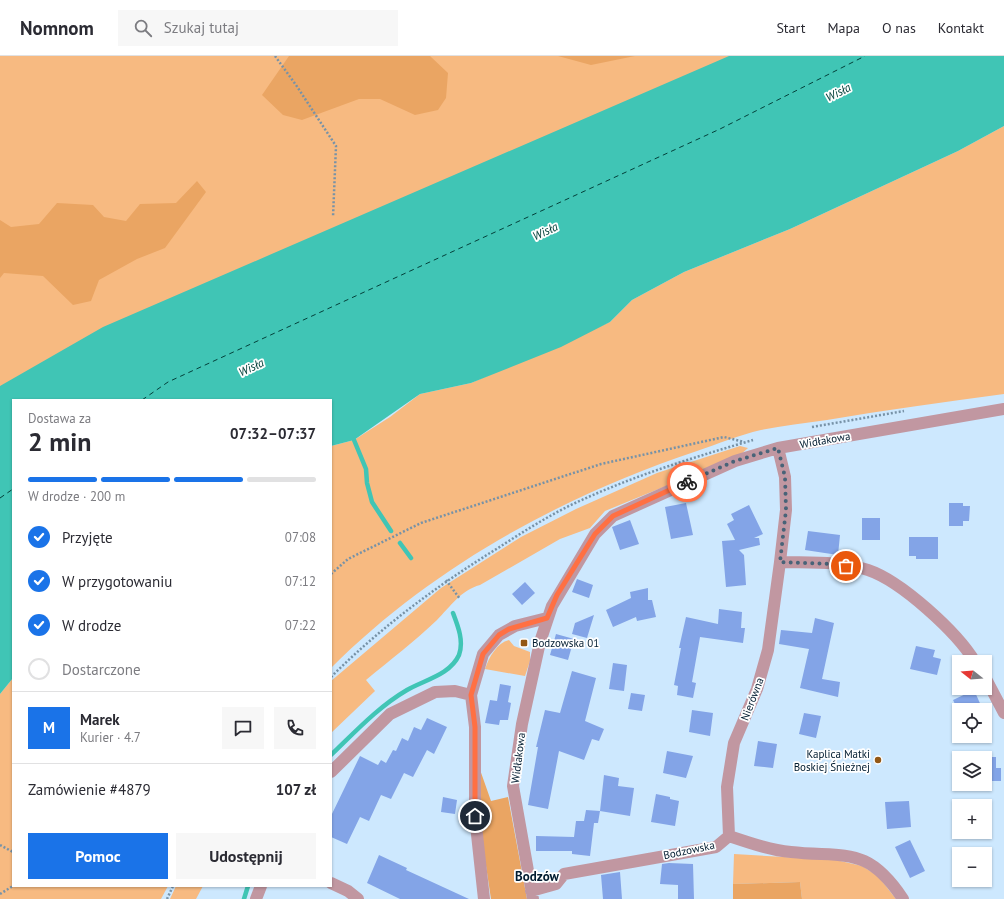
<!DOCTYPE html>
<html lang="pl">
<meta charset="utf-8">
<style>
:root{--surface:#fff;--page:#f7f7f7;--text:#2b2b33;--muted:#7c7c81;--line:#e1e1e2;--accent:#1a73e8}
body{margin:0;font-family:"PT Sans",sans-serif;background:var(--page);color:var(--text);height:100vh;display:flex;flex-direction:column;font-size:15px;white-space:nowrap}
*{box-sizing:border-box;margin:0}
p{font-size:13px;color:var(--muted)}
.icon{flex:none;width:22px;height:22px;fill:none;stroke:currentColor;stroke-width:2;stroke-linecap:round;stroke-linejoin:round}
.map{position:relative;flex:1;overflow:hidden}
.side{position:absolute;left:12px;top:343px;width:320px;height:488px;display:flex;flex-direction:column;background:var(--surface);border-radius:0px;box-shadow:0 1px 3px #0004}
.side>*{flex:none}
.needle{width:26px;rotate:287deg}
.buttons{position:absolute;left:952px;top:599px;display:grid;gap:8px}
.buttons a{display:grid;place-items:center;width:40px;height:40px;border-radius:0px;background:var(--surface);box-shadow:0 1px 3px #0004;font-size:20px}
.pin{position:absolute;display:grid;place-items:center;width:34px;height:34px;color:#fff;margin:-17px;border:2px solid #fff;border-radius:50%;box-shadow:0 1px 4px #0007}
.courier{position:absolute;display:grid;place-items:center;width:40px;height:40px;margin:-20px;border:3px solid #ff7043;border-radius:50%;background:#fff;color:#222;box-shadow:0 1px 5px #0007}
.headline em{font-style:normal;font-weight:800}
.headline div{display:flex;flex-direction:column-reverse}
.headline{display:flex;align-items:center;justify-content:space-between;height:68px;padding:0 16px}
h1{font-size:26px;font-weight:800;line-height:30px}
.bar{display:grid;grid-template-columns:repeat(4,1fr);gap:6px 4px;align-content:center;height:48px;padding:0 16px}
.bar i{height:5px;border-radius:3px;background:var(--line)}
.bar .on{background:var(--accent)}
.bar p{grid-column:span 4}
.line{display:flex;align-items:center;gap:10px;padding:0 16px;border-top:1px solid var(--line)}
.line div{flex:1}
.round{display:grid;place-items:center;flex:none;width:42px;height:42px;border-radius:0px;background:var(--page)}
ol{padding:0 16px;list-style:none}
li{display:flex;align-items:center;gap:12px;height:44px}
li p{margin-inline-start:auto}
li .icon{padding:4px;border-radius:50%;background:var(--accent);color:#fff;stroke-width:4}
li:last-child{color:var(--muted)}
li i{width:22px;height:22px;border:2px solid var(--line);border-radius:50%}
.cta{display:flex;gap:8px;margin-top:auto;padding:8px 16px}
.cta a{flex:1;height:46px;border-radius:0px;background:var(--accent);color:#fff;font-size:16px;font-weight:800;line-height:46px;text-align:center}
.cta a+a{background:var(--page);color:var(--text)}
header{display:flex;align-items:center;gap:24px;box-sizing:border-box;height:56px;padding:0 20px;background:var(--surface);border-bottom:1px solid var(--line)}
header strong{font-size:19px}
nav{display:flex;gap:22px;margin-inline-start:auto;font-size:14px}
.search{width:280px;height:36px;background:var(--page);display:flex;align-items:center;gap:10px;box-sizing:border-box;padding:0 14px;border-radius:0px;color:var(--muted);font-size:15px}
.map>svg:first-child{display:block}
.green{fill:#f7ba81}
.forest{fill:#eaa563}
.water{fill:#40c5b5}
.lines{fill:none;stroke-linecap:round;stroke-linejoin:round}
.stream{stroke:#40c5b5;stroke-width:4.5}
.ferry{stroke:#03403a;stroke-width:1;stroke-dasharray:5 4;stroke-linecap:butt}
.building{fill:#83a4e7}
.path{stroke:#7792a7;stroke-width:2.5;stroke-dasharray:2 2;stroke-linecap:butt}
.minor{stroke:#c197a1;stroke-width:12}
.done{stroke:#486378;stroke-width:4;stroke-dasharray:0 7.2}
.route{stroke:#ff7043;stroke-width:5}
.poi-dot{fill:#935816;stroke:#fff;stroke-width:1.5}
.labels{text-anchor:middle;dominant-baseline:central;stroke-width:3.5;stroke-linejoin:round;paint-order:stroke}
.street-label{font-size:11px;fill:#011c30;stroke:#fff}
.poi-label{font-size:11px;fill:#011c30;stroke:#fff;text-anchor:start}
.water-label{font-size:12px;font-style:italic;fill:#03403a;stroke:#fff}
.quarter-label{font-size:13px;font-weight:bold;fill:#011c30;stroke:#fff}
</style>
<header>
<strong>Nomnom</strong>
<div class="search"><svg class="icon" aria-label="search" viewBox="0 0 24 24"><circle cx="10" cy="10" r="6"/><path d="M15 15l6 6"/></svg>Szukaj tutaj</div>
<nav><a>Start</a><a>Mapa</a><a>O nas</a><a>Kontakt</a></nav>
</header>
<div class="map">
<svg width="1004" height="843" viewBox="0 0 1004 843">
<rect width="100%" height="100%" fill="#cde8fe"/>
<path class="green" d="M 0,0 L 736,0 L 0,338 Z
M 1004,70 L 1004,338 C 945,346 886,354 827,364 C 805,367 782,370 761,374 C 739,379 718,388 697,395 C 562,440 432,511 331,612 L 331,390 L 354,384 L 390,361 L 420,338 L 471,327 L 610,266 L 632,244 L 684,216 L 790,173 L 958,95 Z
M 740,390 L 748,392 L 739,400 L 605,455 L 590,472 L 560,483 L 480,529 C 461,534 450,551 437,564 C 415,585 390,604 366,624 L 375,635 L 331,677 L 331,625 L 441,532 L 521,481 L 576,453 L 657,417 Z
M 509,584 L 514,590 L 530,596 L 530,605 L 525,620 L 485,613 C 489,601 497,587 509,584 Z
M 13,622 L 13,830 L 168,830 L 161,843 L 0,843 L 0,638 Z
M 734,798 L 836,804 L 862,810 L 878,820 L 896,843 L 802,843 L 800,826 L 733,828 Z
M 176,830 L 203,830 L 196,843 L 170,843 Z"/>
<path class="forest" d="M 289,0 L 430,0 L 448,17 L 446,42 L 438,54 L 415,59 L 380,43 L 359,43 L 302,64 L 283,59 L 262,39 Z
M 558,0 L 635,0 L 591,9 Z
M 197,125 L 206,136 L 165,192 L 137,203 L 99,224 L 91,245 L 73,249 L 43,220 L 4,217 L 0,222 L 0,164 L 11,171 L 39,168 L 57,147 L 93,149 L 104,161 L 126,165 L 140,148 L 176,147 Z
M 478,708 L 491,745 L 508,741 L 527,843 L 491,843 L 478,757 Z
M 800,826 L 802,843 L 733,843 L 733,828 Z"/>
<path class="water" d="M 729,0 L 1004,0 L 1004,70 L 958,95 L 790,173 L 684,216 L 632,244 L 610,266 L 561,291 L 471,327 L 420,338 L 354,384 L 331,390 L 331,344 L 13,344 L 13,622 L 0,638 L 0,330 L 103,271 Z"/>
<g class="lines">
<path class="stream" d="M 354,384 L 366,413 L 367,427 L 372,446 L 391,475
M 400,487 L 411,502
M 331,699 C 355,676 378,651 407,634 C 424,624 450,619 459,599 C 464,585 458,570 453,557
M 244,843 L 248,830"/>
<path class="ferry" d="M 142,344 L 168,326 L 720,73 L 865,0
M 0,442 L 13,433"/>
</g>
<path class="building" d="M 686,447 L 693,479 L 671,483 L 665,451 Z
M 949,447 L 963,447 L 963,450 L 970,450 L 969,465 L 963,465 L 963,470 L 949,470 Z
M 749,449 L 763,478 L 754,482 L 759,482 L 760,489 L 739,494 L 744,499 L 746,529 L 726,531 L 722,485 L 735,484 L 727,468 L 734,464 L 731,458 Z
M 862,462 L 880,462 L 880,484 L 862,484 Z
M 630,464 L 639,488 L 620,494 L 612,471 Z
M 808,475 L 840,479 L 838,499 L 805,494 Z
M 909,481 L 938,481 L 938,503 L 916,503 L 916,500 L 909,500 Z
M 577,523 L 593,529 L 589,542 L 572,536 Z
M 525,526 L 535,537 L 522,549 L 512,538 Z
M 648,532 L 648,544 L 652,544 L 656,561 L 637,565 L 636,561 L 613,571 L 606,554 L 631,542 L 630,536 Z
M 719,553 L 742,556 L 741,572 L 745,572 L 743,587 L 700,581 L 692,626 L 696,627 L 693,642 L 677,639 L 678,630 L 674,629 L 681,592 L 679,592 L 686,561 L 718,568 Z
M 594,559 L 587,582 L 572,578 L 575,567 Z
M 815,562 L 834,567 L 822,623 L 840,626 L 838,641 L 800,632 L 809,593 L 779,588 L 781,574 L 812,577 Z
M 556,578 L 574,583 L 568,604 L 550,599 Z
M 916,590 L 935,594 L 933,601 L 941,603 L 937,619 L 910,613 Z
M 613,607 L 627,609 L 624,635 L 609,633 Z
M 572,615 L 596,622 L 585,665 L 604,673 L 599,685 L 592,683 L 584,704 L 559,695 L 548,753 L 528,749 L 538,691 L 536,691 L 545,654 L 560,657 Z
M 500,628 L 511,630 L 508,646 L 511,647 L 508,664 L 500,664 L 499,669 L 485,667 L 490,644 L 497,645 Z
M 974,634 L 983,654 L 958,654 L 953,644 Z
M 631,637 L 645,639 L 642,655 L 628,653 Z
M 692,654 L 713,657 L 710,680 L 689,676 Z
M 804,657 L 821,660 L 816,682 L 799,678 Z
M 427,662 L 447,671 L 434,698 L 427,694 L 413,721 L 404,717 L 391,743 L 381,739 L 369,765 L 360,761 L 347,788 L 331,781 L 331,760 L 360,700 L 378,709 L 381,704 L 386,707 L 393,694 L 396,695 L 402,682 L 408,685 L 414,671 L 421,674 Z
M 758,685 L 777,688 L 773,712 L 754,710 Z
M 667,695 L 693,700 L 686,722 L 663,717 Z
M 985,701 L 996,701 L 996,712 L 1001,712 L 1001,725 L 985,725 Z
M 604,719 L 619,722 L 618,730 L 634,732 L 630,760 L 600,755 Z
M 656,738 L 670,741 L 670,743 L 679,745 L 675,770 L 651,766 Z
M 443,741 L 457,744 L 455,758 L 441,756 Z
M 909,745 L 911,771 L 887,773 L 885,746 Z
M 586,754 L 600,755 L 598,767 L 594,767 L 590,800 L 572,798 L 572,795 L 536,795 L 536,780 L 574,781 L 576,765 L 584,765 Z
M 910,784 L 925,815 L 910,822 L 895,791 Z
M 379,799 L 407,812 L 406,814 L 469,843 L 400,843 L 367,827 Z
M 669,807 L 693,808 L 694,843 L 678,843 L 678,829 L 660,828 L 662,808 Z
M 620,816 L 622,843 L 603,843 L 601,819 Z"/>
<g class="lines">
<path class="path" d="M 275,0 L 296,29 L 336,90 L 333,161
M 812,371 L 904,355
M 331,518 L 348,503 L 421,467 L 601,408 L 724,381 L 744,386
M 446,524 L 460,543
M 331,621 C 381,571 438,529 498,492 C 526,474 554,456 584,443 C 639,418 695,401 753,384
M 0,789 L 13,796
M 0,838 L 13,830
M 167,843 L 173,830"/>
<path class="minor" d="M 780,506 C 809,507 840,505 868,514 C 901,525 957,576 975,606
M 985,621 L 1004,657
M 331,716 L 390,658 L 435,636 L 455,635 L 471,639
M 729,780 L 727,731 L 734,687 L 757,633 L 768,594 L 780,506 L 786,454 L 785,421 L 778,392
M 729,780 C 750,787 770,794 791,796 C 846,802 867,789 903,843
M 331,827 L 348,835 L 358,843
M 531,835 L 556,828 L 564,818 L 716,791 L 729,780
M 256,843 L 261,830
M 484,843 L 475,760 L 475,671 L 471,639 L 483,598 L 499,579 L 515,570 L 547,562
M 533,843 L 513,730 L 522,668 L 540,586 L 552,550 L 595,478 L 613,460 L 735,405 L 778,392 L 1004,353"/>
</g>
<g class="lines">
<path class="done" d="M 687,426 L 735,405 L 778,392 L 785,421 L 786,454 L 780,506 L 835,508 L 846,510"/>
<path class="route" d="M 475,760 L 475,671 L 471,639 L 483,598 L 499,579 L 509,573 L 547,562 L 557,539 L 595,478 L 613,460 L 687,426"/>
</g>
<g class="poi-dot">
<rect x="520" y="583" width="8" height="8" rx="2"/>
<circle cx="878" cy="704" r="4"/>
</g>
<g class="labels">
<g class="street-label">
<text transform="translate(825 384) rotate(-10)">Widłakowa</text>
<text transform="translate(752 643) rotate(-69)">Nierówna</text>
<text transform="translate(518 702) rotate(-83)">Widłakowa</text>
<text transform="translate(689 794) rotate(-12)">Bodzowska</text>
</g>
<g class="poi-label">
<text x="532" y="587">Bodzowska 01</text>
<text x="870" y="698" text-anchor="end">Kaplica Matki<tspan x="870" dy="13">Boskiej Śnieżnej</tspan></text>
</g>
<g class="water-label">
<text transform="translate(838 36) rotate(-27)">Wisła</text>
<text transform="translate(545 175) rotate(-25)">Wisła</text>
<text transform="translate(251 311) rotate(-25)">Wisła</text>
</g>
<g class="quarter-label">
<text x="537" y="820">Bodzów</text>
</g>
</g>
</svg>
<div class="buttons">
<a><svg class="needle" viewBox="-14 -14 28 28"><path d="M0-13l5 13h-10z" fill="#e53935"/><path d="M0 13l5-13h-10z" fill="#7c7c81"/></svg></a>
<a><svg class="icon" aria-label="locate" viewBox="0 0 24 24"><circle cx="12" cy="12" r="6"/><path d="M12 2v4M12 18v4M2 12h4M18 12h4"/></svg></a>
<a><svg class="icon" aria-label="layers" viewBox="0 0 24 24"><path d="M12 4l9 5-9 5-9-5zM3 14l9 5 9-5"/></svg></a>
<a>+</a>
<a>−</a>
</div>
<div class="pin" style="left:846px;top:510px;background:#ea580c"><svg class="icon" aria-label="bag" viewBox="0 0 24 24"><path d="M5 8h14l-1 12H6zM9 8a3 3 0 0 1 6 0"/></svg></div>
<div class="pin" style="left:475px;top:760px;background:#1f2937"><svg class="icon" aria-label="home" viewBox="0 0 24 24"><path d="M3 11l9-7 9 7M6 9v11h12V9"/></svg></div>
<div class="courier" style="left:687px;top:426px"><svg class="icon" aria-label="bike" viewBox="0 0 24 24"><circle cx="6" cy="16" r="4"/><circle cx="18" cy="16" r="4"/><path d="M6 16l4-8h5l3 8M10 8l3 8H6M13 5h3"/></svg></div>
<section class="side">
<div class="headline"><div><h1>2 min</h1><p>Dostawa za</p></div><em>07:32–07:37</em></div>
<div class="bar"><i class="on"></i><i class="on"></i><i class="on"></i><i></i><p>W drodze · 200 m</p></div>
<ol>
<li><svg class="icon" aria-label="check" viewBox="0 0 24 24"><path d="M5 12l5 5 9-10"/></svg>Przyjęte<p>07:08</p></li>
<li><svg class="icon" aria-label="check" viewBox="0 0 24 24"><path d="M5 12l5 5 9-10"/></svg>W przygotowaniu<p>07:12</p></li>
<li><svg class="icon" aria-label="check" viewBox="0 0 24 24"><path d="M5 12l5 5 9-10"/></svg>W drodze<p>07:22</p></li>
<li><i></i>Dostarczone</li>
</ol>
<div class="line" style="height:72px"><b class="round" style="background:var(--accent);color:#fff">M</b><div><b>Marek</b><p>Kurier · 4.7</p></div><a class="round"><svg class="icon" aria-label="chat" viewBox="0 0 24 24"><path d="M4 5h16v11H9l-5 4z"/></svg></a><a class="round"><svg class="icon" aria-label="phone" viewBox="0 0 24 24"><path d="M5 4h4l2 5-3 2q2 4 5 5l2-3 5 2v4C11 20 4 13 5 4z"/></svg></a></div>
<div class="line" style="height:52px"><div>Zamówienie #4879</div><b>107 zł</b></div>
<div class="cta"><a>Pomoc</a><a>Udostępnij</a></div>
</section>
</div>
